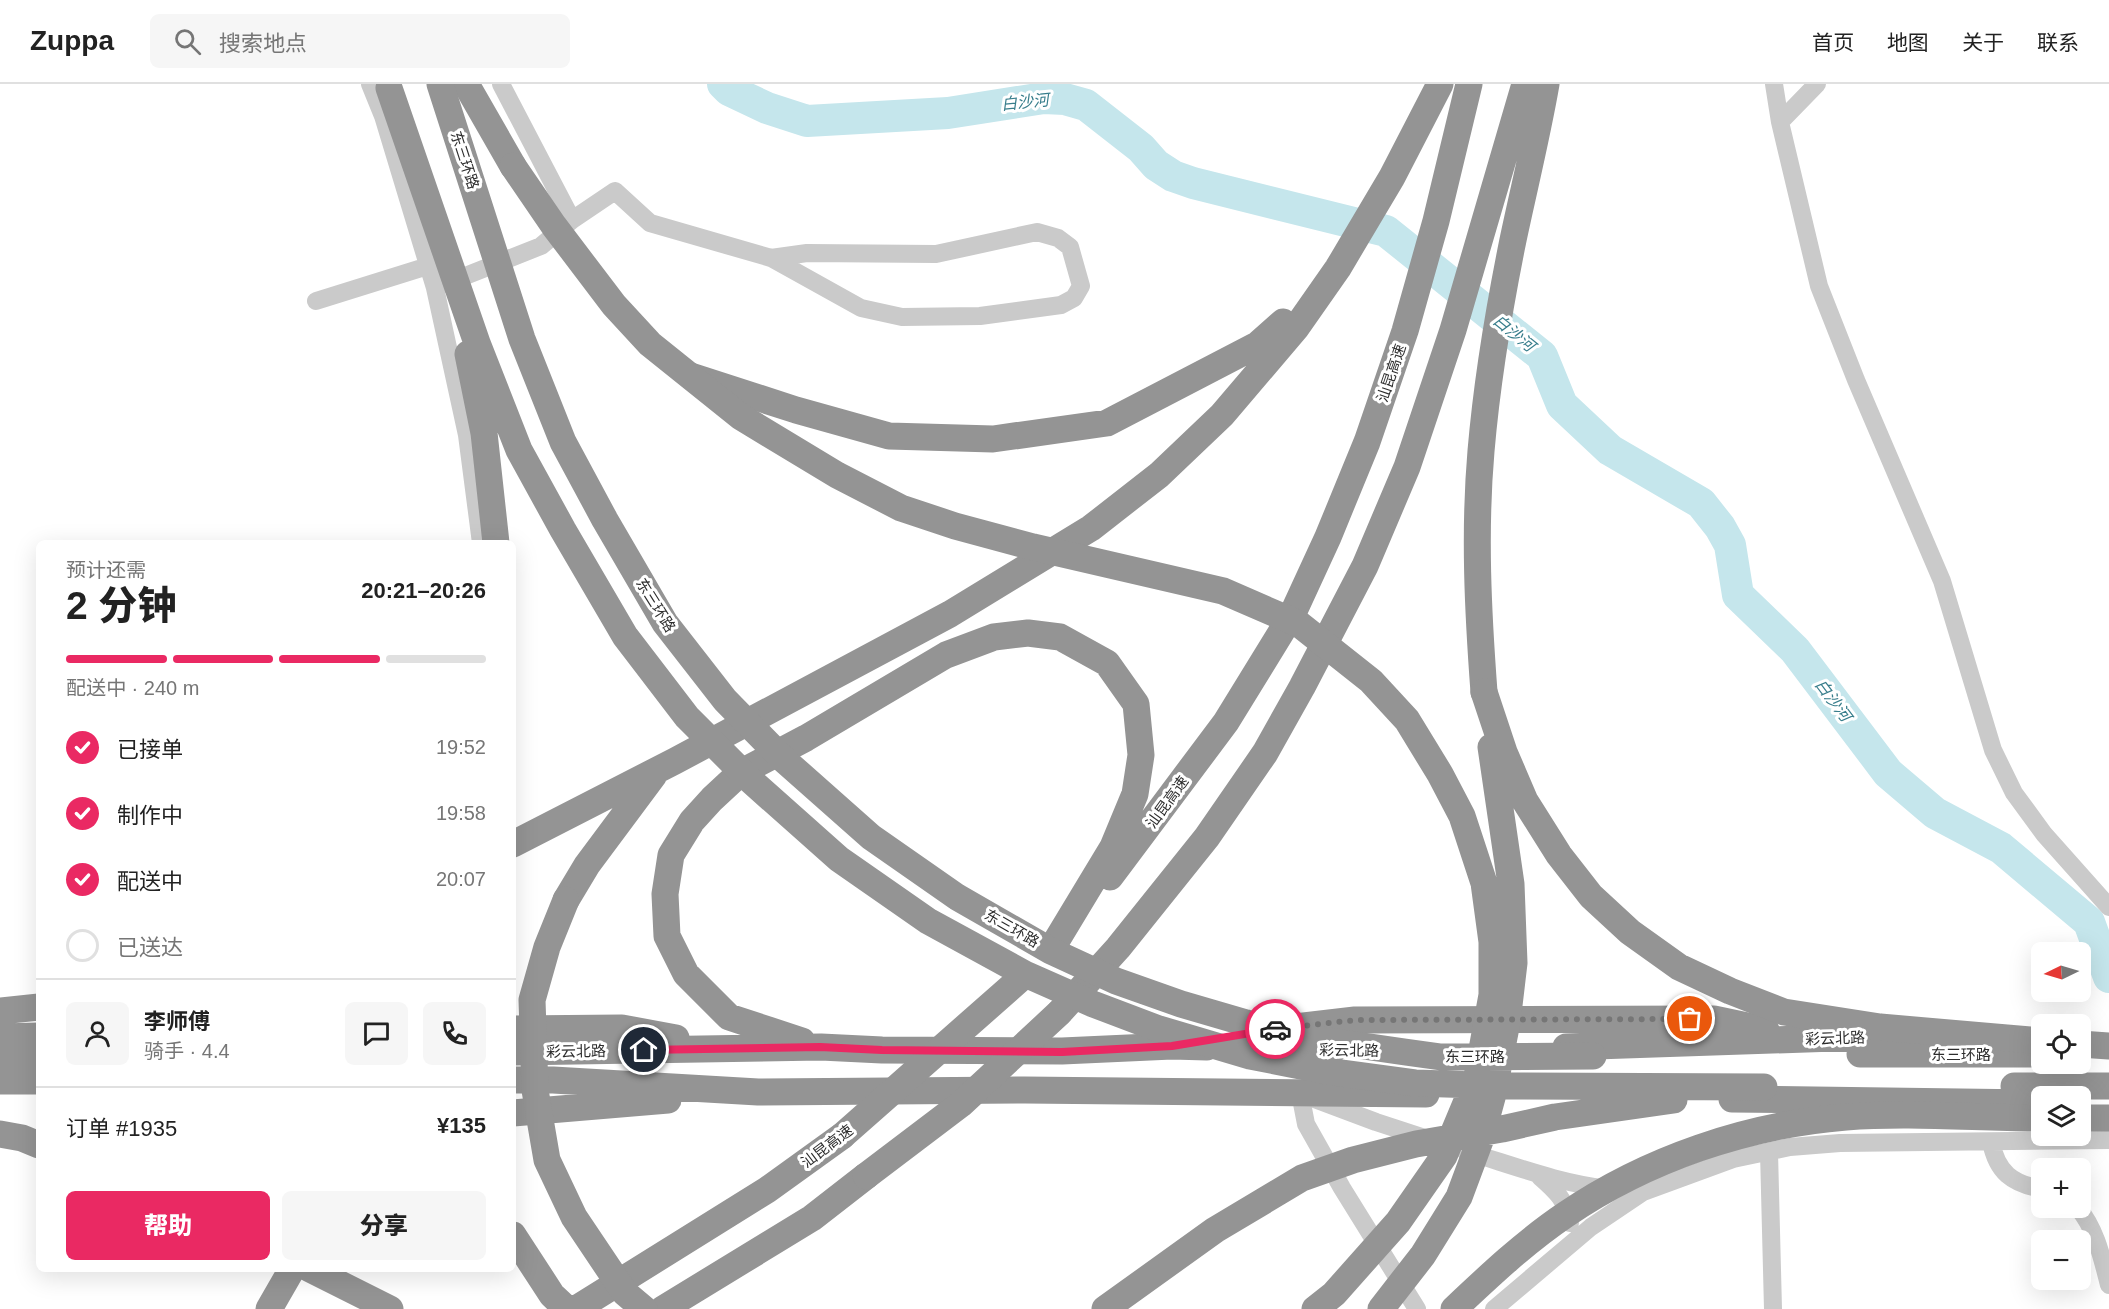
<!DOCTYPE html>
<html lang="zh">
<meta charset="utf-8">
<style>
:root{--surface:#fff;--page:#f6f6f6;--text:#222;--muted:#767676;--line:#e0e0e0;--accent:#ea2963}
body{margin:0;font-family:Arial,"Noto Sans SC",sans-serif;background:var(--page);color:var(--text);height:100vh;display:flex;flex-direction:column;font-size:22px;white-space:nowrap}
*{box-sizing:border-box;margin:0}
p{font-size:20px;color:var(--muted)}
.icon{flex:none;width:33px;height:33px;fill:none;stroke:currentColor;stroke-width:2;stroke-linecap:round;stroke-linejoin:round}
.map{position:relative;flex:1;overflow:hidden}
.sheet{position:absolute;left:36px;top:456px;width:480px;height:732px;display:flex;flex-direction:column;background:var(--surface);border-radius:9px;box-shadow:0 6px 24px #0002}
.sheet>*{flex:none}
.needle{width:39px;rotate:265deg}
.controls{position:absolute;left:2031px;top:858px;display:grid;gap:12px}
.controls a{display:grid;place-items:center;width:60px;height:60px;border-radius:9px;background:var(--surface);box-shadow:0 6px 24px #0002;font-size:30px}
.pin{position:absolute;display:grid;place-items:center;width:51px;height:51px;color:#fff;margin:-26px;border:3px solid #fff;border-radius:50%;box-shadow:0 2px 6px #0007}
.courier{position:absolute;display:grid;place-items:center;width:60px;height:60px;margin:-30px;border:4px solid #ea2963;border-radius:50%;background:#fff;color:#222;box-shadow:0 2px 8px #0007}
.overview em{font-style:normal;font-weight:800}
.overview div{display:flex;flex-direction:column-reverse}
.overview{display:flex;align-items:center;justify-content:space-between;height:102px;padding:0 30px}
h1{font-size:39px;font-weight:800;line-height:45px}
.bar{display:grid;grid-template-columns:repeat(4,1fr);gap:9px 6px;align-content:center;height:72px;padding:0 30px}
.bar i{height:8px;border-radius:4px;background:var(--line)}
.bar .current{background:var(--accent)}
.bar p{grid-column:span 4}
.line{display:flex;align-items:center;gap:15px;padding:0 30px;border-top:2px solid var(--line)}
.line div{flex:1}
.round{display:grid;place-items:center;flex:none;width:63px;height:63px;border-radius:9px;background:var(--page)}
ol{padding:0 30px;list-style:none}
li{display:flex;align-items:center;gap:18px;height:66px}
li p{margin-inline-start:auto}
li .icon{padding:6px;border-radius:50%;background:var(--accent);color:#fff;stroke-width:4}
li:last-child{color:var(--muted)}
li i{width:33px;height:33px;border:3px solid var(--line);border-radius:50%}
.action{display:flex;gap:12px;margin-top:auto;padding:12px 30px}
.action a{flex:1;height:69px;border-radius:9px;background:var(--accent);color:#fff;font-size:24px;font-weight:800;line-height:69px;text-align:center}
.action a+a{background:var(--page);color:var(--text)}
header{display:flex;align-items:center;gap:36px;box-sizing:border-box;height:84px;padding:0 30px;background:var(--surface);border-bottom:2px solid var(--line)}
header strong{font-size:28px}
nav{display:flex;gap:33px;margin-inline-start:auto;font-size:21px}
.search{width:420px;height:54px;background:var(--page);display:flex;align-items:center;gap:15px;box-sizing:border-box;padding:0 21px;border-radius:9px;color:var(--muted);font-size:22px}
.map>svg:first-child{display:block}
.lines{fill:none;stroke-linecap:round;stroke-linejoin:round}
.river{stroke:#c5e6ec;stroke-width:32}
.minor{stroke:#cacaca;stroke-width:18}
.highway{stroke:#949494;stroke-width:27}
.highway-bridge{stroke:#949494;stroke-width:27}
.done{stroke:#767676;stroke-width:6;stroke-dasharray:0 10.8}
.route{stroke:#ea2963;stroke-width:8}
.labels{text-anchor:middle;dominant-baseline:central;stroke-width:6;stroke-linejoin:round;paint-order:stroke}
.street-label{font-size:15px;fill:#2d2d2d;stroke:#fff}
.water-label{font-size:16px;font-style:italic;fill:#377d8b;stroke:#fff}
</style>
<header>
<strong>Zuppa</strong>
<div class="search"><svg class="icon" aria-label="search" viewBox="0 0 24 24"><circle cx="10" cy="10" r="6"/><path d="M15 15l6 6"/></svg>搜索地点</div>
<nav><a>首页</a><a>地图</a><a>关于</a><a>联系</a></nav>
</header>
<div class="map">
<svg width="2109" height="1225" viewBox="0 0 2109 1225">
<rect width="100%" height="100%" fill="#fff"/>
<g class="lines">
<path class="river" d="M 723,0 L 729,6 L 767,24 L 807,37 L 948,29 L 1044,14 L 1065,15 L 1086,21 L 1141,64 L 1156,81 L 1173,92 L 1193,99 L 1386,147 L 1542,272 L 1562,321 L 1610,366 L 1701,419 L 1720,443 L 1730,461 L 1738,511 L 1795,566 L 1888,689 L 1935,729 L 2001,764 L 2089,838 L 2109,893"/>
<path class="minor" d="M 370,0 L 383,32 L 435,204 L 467,351 L 481,459
M 1774,0 L 1780,38 L 1819,202 L 1856,296 L 1942,497 L 1993,666 L 2014,709 L 2044,750 L 2109,823
M 1780,38 L 1817,0
M 572,136 L 615,107 L 650,139 L 771,174 L 861,224 L 902,233 L 980,232 L 1061,221 L 1074,214 L 1081,202 L 1070,163 L 1058,154 L 1037,148 L 936,170 L 807,169 L 771,174
M 445,200 L 541,162 L 572,136 L 501,0
M 316,217 L 428,182
M 1300,1009 L 1306,1040 L 1342,1104 L 1417,1225
M 1312,1014 L 1376,1038 L 1431,1056
M 1991,1058 C 1997,1088 2012,1100 2042,1105
M 1465,1067 C 1515,1082 1558,1099 1609,1105
M 1769,1068 L 1773,1225
M 1540,1093 C 1555,1106 1568,1118 1570,1139
M 2078,1124 C 2096,1145 2102,1174 2109,1201
M 1494,1225 L 1591,1143 L 1643,1108 L 1733,1075 L 1790,1063 L 1840,1059 L 2109,1056"/>
<path class="highway" d="M 466,0 L 513,82
M 691,292 L 796,326 L 889,352 L 993,355 L 1107,339 L 1257,261 L 1283,238
M 1484,608 C 1478,528 1474,448 1481,367 C 1487,297 1499,225 1513,156 C 1524,104 1537,52 1546,0
M 513,760 L 675,677 L 950,530 L 1091,444 L 1159,391 L 1222,331 L 1296,244 L 1338,184 L 1392,93 L 1440,0
M 1110,793 L 1226,638 L 1293,529 L 1328,453 L 1367,358 L 1405,247 L 1436,137 L 1469,0
M 566,816 L 587,781 L 654,691
M 0,927 L 39,923
M 1060,928 L 1118,864 L 1207,753 L 1265,669 L 1302,603 L 1365,482 L 1407,383 L 1453,246 L 1525,0
M 513,945 L 622,944 L 676,954
M 1278,945 L 1355,936 L 1714,935 L 1766,946
M 0,953 L 39,952
M 802,957 L 729,933 L 686,890 L 667,852 L 665,810 L 671,771 L 692,737 L 712,715 L 740,689 L 806,654 L 946,571 L 994,553 L 1028,549 L 1060,553 L 1107,579 L 1136,620 L 1141,671 L 1135,710 L 1113,763 L 1052,864
M 2080,960 L 2109,962
M 1566,963 L 1893,952
M 1245,964 L 1333,966
M 513,968 L 821,963 L 882,966 L 1062,967 L 1172,962 L 1207,963
M 1860,970 L 2042,970
M 0,972 L 39,972
M 513,996 L 553,996 L 758,1008 L 1025,1006 L 1426,1010
M 0,997 L 39,997
M 2014,1002 L 2109,1002
M 1732,1015 L 2042,1019
M 513,1029 L 668,1016
M 2080,1034 L 2109,1034
M 0,1050 L 22,1054 L 39,1061
M 513,1151 L 552,1211 L 567,1225
M 310,1185 L 390,1225
M 269,1225 L 292,1185
M 576,1225 L 767,1106 L 842,1052
M 663,1225 L 812,1134 L 866,1092"/>
<path class="highway-bridge" d="M 440,0 L 522,255 L 563,358 L 605,436 L 665,539 L 725,616 L 784,676 L 871,753 L 957,813 L 1051,867 L 1116,897 L 1181,920 L 1246,939 L 1315,955 L 1405,968 L 1441,973 L 1593,972
M 389,4 L 477,259 L 519,366 L 563,446 L 625,552 L 687,633 L 749,695 L 839,775 L 928,837 L 1025,890 L 1093,920 L 1159,945 L 1250,972 L 1326,987 L 1415,999 L 1507,1002 L 1764,1003
M 513,82 L 554,142 L 614,221 L 650,260 L 741,333 L 837,391 L 901,424 L 955,442 L 1033,463 L 1223,507 L 1299,540 L 1371,597 L 1407,636 L 1440,690 L 1462,732 L 1484,799 L 1492,858 L 1492,911 L 1477,993 L 1444,1072 L 1398,1138 L 1334,1210 L 1315,1225
M 468,270 L 484,349 L 496,459
M 1484,608 L 1504,668 L 1525,717 L 1559,771 L 1591,812 L 1630,848 L 1679,883 L 1730,907 L 1784,928 L 1880,943 L 2042,957
M 566,816 L 547,863 L 532,916 L 535,1006 L 547,1076 L 574,1133 L 625,1209 L 644,1225
M 842,1052 L 1020,895
M 866,1092 L 961,1020 L 1059,929
M 1105,1225 L 1215,1146 L 1302,1094 L 1353,1076 L 1416,1060 L 1502,1045 L 1555,1033 L 1674,1016
M 1381,1225 L 1423,1171 L 1459,1113 L 1481,1054 L 1493,1010 L 1507,938 L 1514,879 L 1511,800 L 1491,663
M 1454,1225 C 1489,1192 1525,1158 1565,1131 C 1647,1075 1747,1041 1846,1033 C 1910,1028 1977,1034 2042,1034"/>
</g>
<g class="lines">
<path class="done" d="M 1275,945 L 1356,936 L 1690,935"/>
<path class="route" d="M 644,966 L 820,963 L 882,966 L 1062,968 L 1172,962 L 1275,945"/>
</g>
<g class="labels">
<g class="street-label">
<text transform="translate(465 76) rotate(72)">东三环路</text>
<text transform="translate(1391 289) rotate(-71)">汕昆高速</text>
<text transform="translate(656 521) rotate(58)">东三环路</text>
<text transform="translate(1167 718) rotate(-54)">汕昆高速</text>
<text transform="translate(1012 844) rotate(30)">东三环路</text>
<text transform="translate(1835 954) rotate(-2)">彩云北路</text>
<text transform="translate(1349 966) rotate(1)">彩云北路</text>
<text transform="translate(576 967) rotate(-1)">彩云北路</text>
<text x="1961" y="970">东三环路</text>
<text x="1475" y="972">东三环路</text>
<text transform="translate(827 1062) rotate(-37)">汕昆高速</text>
</g>
<g class="water-label">
<text transform="translate(1025 18) rotate(-6)">白沙河</text>
<text transform="translate(1514 249) rotate(39)">白沙河</text>
<text transform="translate(1833 616) rotate(53)">白沙河</text>
</g>
</g>
</svg>
<div class="controls">
<a><svg class="needle" viewBox="-14 -14 28 28"><path d="M0-13l5 13h-10z" fill="#e53935"/><path d="M0 13l5-13h-10z" fill="#767676"/></svg></a>
<a><svg class="icon" aria-label="locate" viewBox="0 0 24 24"><circle cx="12" cy="12" r="6"/><path d="M12 2v4M12 18v4M2 12h4M18 12h4"/></svg></a>
<a><svg class="icon" aria-label="layers" viewBox="0 0 24 24"><path d="M12 4l9 5-9 5-9-5zM3 14l9 5 9-5"/></svg></a>
<a>+</a>
<a>−</a>
</div>
<div class="pin" style="left:1690px;top:935px;background:#ea580c"><svg class="icon" aria-label="bag" viewBox="0 0 24 24"><path d="M5 8h14l-1 12H6zM9 8a3 3 0 0 1 6 0"/></svg></div>
<div class="pin" style="left:644px;top:966px;background:#1f2937"><svg class="icon" aria-label="home" viewBox="0 0 24 24"><path d="M3 11l9-7 9 7M6 9v11h12V9"/></svg></div>
<div class="courier" style="left:1275px;top:945px"><svg class="icon" aria-label="car" viewBox="0 0 24 24"><path d="M5 17H2v-5l4-1 3-4h7l3 4 3 1v5h-3M9 17h6M6 11h13"/><circle cx="7" cy="17" r="2"/><circle cx="17" cy="17" r="2"/></svg></div>
<section class="sheet">
<div class="overview"><div><h1>2 分钟</h1><p>预计还需</p></div><em>20:21–20:26</em></div>
<div class="bar"><i class="current"></i><i class="current"></i><i class="current"></i><i></i><p>配送中 · 240 m</p></div>
<ol>
<li><svg class="icon" aria-label="check" viewBox="0 0 24 24"><path d="M5 12l5 5 9-10"/></svg>已接单<p>19:52</p></li>
<li><svg class="icon" aria-label="check" viewBox="0 0 24 24"><path d="M5 12l5 5 9-10"/></svg>制作中<p>19:58</p></li>
<li><svg class="icon" aria-label="check" viewBox="0 0 24 24"><path d="M5 12l5 5 9-10"/></svg>配送中<p>20:07</p></li>
<li><i></i>已送达</li>
</ol>
<div class="line" style="height:108px"><a class="round"><svg class="icon" aria-label="person" viewBox="0 0 24 24"><circle cx="12" cy="8" r="4"/><path d="M4 21q1-7 8-7t8 7"/></svg></a><div><b>李师傅</b><p>骑手 · 4.4</p></div><a class="round"><svg class="icon" aria-label="chat" viewBox="0 0 24 24"><path d="M4 5h16v11H9l-5 4z"/></svg></a><a class="round"><svg class="icon" aria-label="phone" viewBox="0 0 24 24"><path d="M5 4h4l2 5-3 2q2 4 5 5l2-3 5 2v4C11 20 4 13 5 4z"/></svg></a></div>
<div class="line" style="height:78px"><div>订单 #1935</div><b>¥135</b></div>
<div class="action"><a>帮助</a><a>分享</a></div>
</section>
</div>
